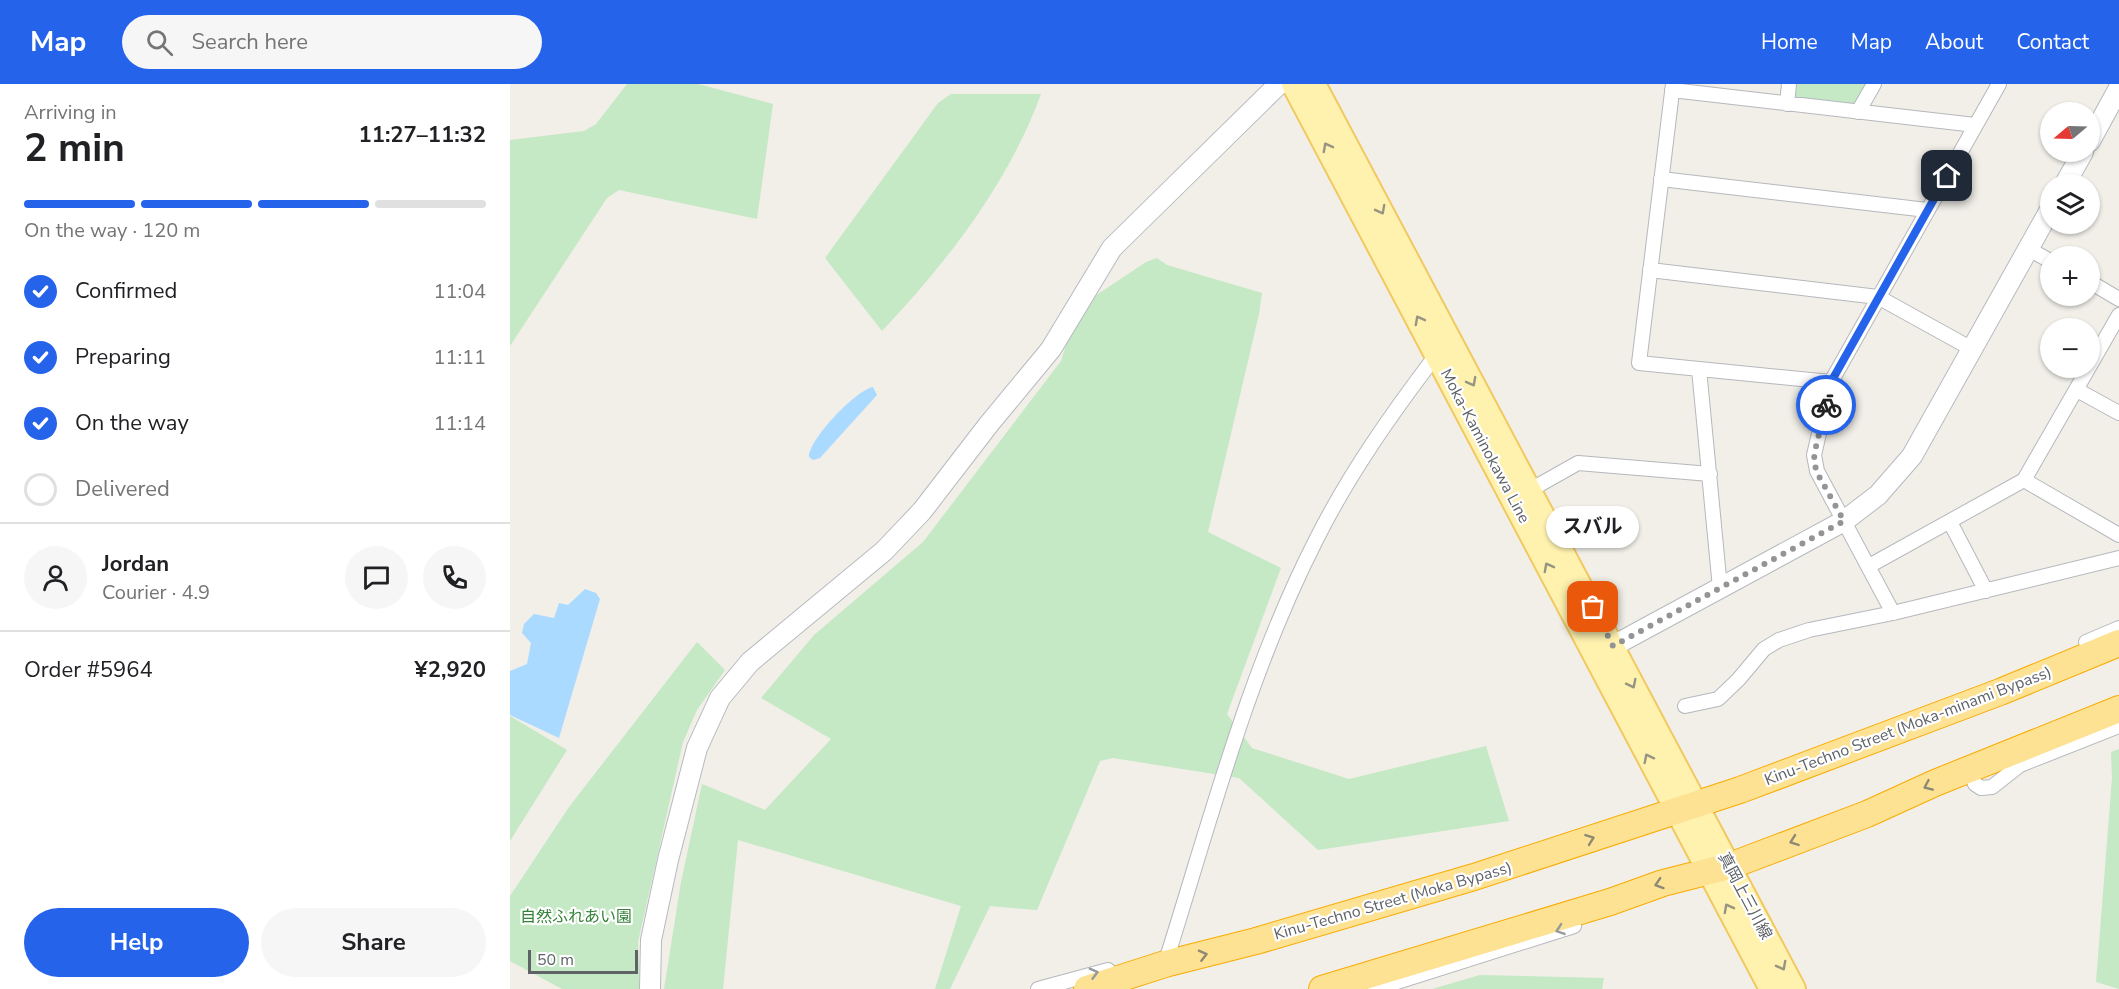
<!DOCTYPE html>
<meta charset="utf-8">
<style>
:root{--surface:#fff;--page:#f6f6f6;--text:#202124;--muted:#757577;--line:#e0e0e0;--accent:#2563eb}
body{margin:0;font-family:"Nunito Sans","Noto Sans JP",sans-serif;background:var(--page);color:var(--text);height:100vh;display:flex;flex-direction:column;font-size:22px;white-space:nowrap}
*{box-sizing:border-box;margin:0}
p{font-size:20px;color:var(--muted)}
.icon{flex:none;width:33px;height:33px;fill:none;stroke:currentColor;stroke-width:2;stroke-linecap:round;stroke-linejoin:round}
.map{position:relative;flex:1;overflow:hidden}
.details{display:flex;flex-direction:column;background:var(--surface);width:510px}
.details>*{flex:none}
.needle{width:39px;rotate:251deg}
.buttons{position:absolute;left:1530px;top:18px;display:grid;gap:12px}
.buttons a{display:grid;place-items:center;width:60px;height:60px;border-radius:50%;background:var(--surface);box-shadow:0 2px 4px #0004;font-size:30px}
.scale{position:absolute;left:18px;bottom:15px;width:110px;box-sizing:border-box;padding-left:6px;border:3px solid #5f6368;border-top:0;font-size:16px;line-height:21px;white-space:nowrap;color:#5f6368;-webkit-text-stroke:4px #fff;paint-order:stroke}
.pin{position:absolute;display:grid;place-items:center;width:51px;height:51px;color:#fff;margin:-26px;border-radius:12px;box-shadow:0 3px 9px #0006}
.courier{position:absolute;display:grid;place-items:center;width:60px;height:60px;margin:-30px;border:4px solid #2563eb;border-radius:50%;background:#fff;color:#222;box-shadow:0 2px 8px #0007}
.bubble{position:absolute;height:42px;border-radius:21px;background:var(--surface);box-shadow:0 2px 4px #0004;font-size:20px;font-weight:700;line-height:42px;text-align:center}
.head em{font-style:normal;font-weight:700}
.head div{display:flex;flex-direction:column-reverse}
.head{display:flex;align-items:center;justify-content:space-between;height:102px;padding:0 24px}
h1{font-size:39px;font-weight:700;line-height:45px}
.bar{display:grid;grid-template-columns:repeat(4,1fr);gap:9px 6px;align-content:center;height:72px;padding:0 24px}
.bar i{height:8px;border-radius:4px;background:var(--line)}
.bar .selected{background:var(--accent)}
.bar p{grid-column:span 4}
.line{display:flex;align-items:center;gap:15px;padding:0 24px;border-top:2px solid var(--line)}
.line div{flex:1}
.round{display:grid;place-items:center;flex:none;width:63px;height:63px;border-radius:32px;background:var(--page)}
ol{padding:0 24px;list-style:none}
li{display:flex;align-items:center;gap:18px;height:66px}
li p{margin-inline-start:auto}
li .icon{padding:6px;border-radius:50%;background:var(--accent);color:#fff;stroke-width:4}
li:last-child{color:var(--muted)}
li i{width:33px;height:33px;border:3px solid var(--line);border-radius:50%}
.primary-button{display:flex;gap:12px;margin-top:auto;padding:12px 24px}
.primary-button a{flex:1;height:69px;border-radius:36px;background:var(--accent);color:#fff;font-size:24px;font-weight:700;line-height:69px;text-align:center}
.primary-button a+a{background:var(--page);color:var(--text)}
header{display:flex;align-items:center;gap:36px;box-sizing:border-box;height:84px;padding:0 30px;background:var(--accent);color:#fff}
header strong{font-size:28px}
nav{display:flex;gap:33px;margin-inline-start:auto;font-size:21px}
.search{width:420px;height:54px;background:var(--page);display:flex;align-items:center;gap:15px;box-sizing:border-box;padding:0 21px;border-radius:33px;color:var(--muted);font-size:22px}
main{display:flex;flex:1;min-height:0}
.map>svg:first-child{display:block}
.green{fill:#c5e8c5}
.water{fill:#aadaff}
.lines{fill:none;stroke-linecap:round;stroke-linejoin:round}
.street-casing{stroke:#b5b8bc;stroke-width:16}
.secondary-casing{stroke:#b6babf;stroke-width:22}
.primary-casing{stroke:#f2c960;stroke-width:26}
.highway-casing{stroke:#f9ab00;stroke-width:28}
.street{stroke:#fff;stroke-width:14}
.secondary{stroke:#fff;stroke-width:20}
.primary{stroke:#fff2af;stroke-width:22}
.highway{stroke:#fde293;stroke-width:26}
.oneway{stroke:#979581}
.oneway2{stroke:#8e8975}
.oneway3{stroke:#979a9d}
.done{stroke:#929495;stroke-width:6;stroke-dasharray:0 10.8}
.route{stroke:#2563eb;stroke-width:8}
.labels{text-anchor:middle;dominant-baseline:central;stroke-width:4.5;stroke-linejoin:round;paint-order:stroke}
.street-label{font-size:16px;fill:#5f6368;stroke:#fff}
.park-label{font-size:16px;fill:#348238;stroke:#fff}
</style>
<header>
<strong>Map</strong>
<div class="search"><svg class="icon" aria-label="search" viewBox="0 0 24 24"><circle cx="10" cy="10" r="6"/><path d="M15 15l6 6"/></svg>Search here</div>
<nav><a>Home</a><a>Map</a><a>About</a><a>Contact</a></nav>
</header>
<main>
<section class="details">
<div class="head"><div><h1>2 min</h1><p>Arriving in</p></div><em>11:27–11:32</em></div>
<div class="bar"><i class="selected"></i><i class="selected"></i><i class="selected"></i><i></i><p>On the way · 120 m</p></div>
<ol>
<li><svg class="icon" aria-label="check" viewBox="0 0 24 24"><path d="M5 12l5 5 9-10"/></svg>Confirmed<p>11:04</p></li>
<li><svg class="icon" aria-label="check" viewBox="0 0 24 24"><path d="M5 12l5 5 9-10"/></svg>Preparing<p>11:11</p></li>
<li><svg class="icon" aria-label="check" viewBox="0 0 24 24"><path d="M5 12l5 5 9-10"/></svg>On the way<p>11:14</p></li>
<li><i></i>Delivered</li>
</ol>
<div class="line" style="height:108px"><a class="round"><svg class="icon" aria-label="person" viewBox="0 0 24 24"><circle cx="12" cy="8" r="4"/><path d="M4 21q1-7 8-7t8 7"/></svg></a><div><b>Jordan</b><p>Courier · 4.9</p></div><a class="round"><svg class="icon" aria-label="chat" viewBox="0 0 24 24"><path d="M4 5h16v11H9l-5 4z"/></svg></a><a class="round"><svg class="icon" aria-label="phone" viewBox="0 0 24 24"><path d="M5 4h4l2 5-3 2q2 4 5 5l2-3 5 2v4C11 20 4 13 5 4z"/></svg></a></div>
<div class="line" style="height:78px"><div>Order #5964</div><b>¥2,920</b></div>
<div class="primary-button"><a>Help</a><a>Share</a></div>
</section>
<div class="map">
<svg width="1609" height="905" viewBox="0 0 1609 905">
<rect width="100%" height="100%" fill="#f1efe8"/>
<path class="green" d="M 117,0 L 188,0 L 263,20 L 247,135 L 109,106 L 97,114 L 0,262 L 0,56 L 74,47 L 86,40 Z
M 1282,0 L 1360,0 L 1343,23 L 1285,13 Z
M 441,10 L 531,10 C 498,100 437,178 372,247 L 315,174 L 428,19 Z
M 647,174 L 657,181 L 752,209 L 749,230 L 698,448 L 771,484 L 717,630 L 742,664 L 839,695 L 976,662 L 999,737 L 808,766 L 729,694 L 603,674 L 590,677 L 527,826 L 480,822 L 440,905 L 425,905 L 451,822 L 228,756 L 213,905 L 154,905 L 171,798 L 192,700 L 255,726 L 321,655 L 251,614 L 304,551 L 413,458 L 551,277 L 567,224 L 636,178 Z
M 187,558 L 215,586 L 187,626 L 173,658 L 128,858 L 130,905 L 52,905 L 0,877 L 0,812 L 59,723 Z
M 0,632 L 57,666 L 0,757 Z
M 1609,665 L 1609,905 L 1586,898 L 1602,694 L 1601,668 Z
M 970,891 L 1094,894 L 1092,905 L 922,905 Z"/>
<path class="water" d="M 363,303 L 367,311 L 310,374 L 303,376 L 299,373 C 299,355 346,306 363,303 Z
M 75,505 L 86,509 L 90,515 L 49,654 L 0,631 L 0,587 L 17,580 L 21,559 L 12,549 L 14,540 L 24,530 L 44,534 L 49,519 L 58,521 Z"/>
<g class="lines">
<g class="street-casing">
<path id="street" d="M 1163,0 L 1129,279 L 1321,298
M 1162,6 L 1465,41
M 1277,20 L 1279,0
M 1348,28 L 1364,0
M 1151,95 L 1417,126
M 1519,165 L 1540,177
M 1140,186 L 1368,213 L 1462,265
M 1580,198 L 1609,215
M 1189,285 L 1210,504
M 1567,306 L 1609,329
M 1514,396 L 1609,451
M 1020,406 L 1068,379 L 1200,390
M 1440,438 L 1476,507
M 1359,482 L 1514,396 L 1609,231
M 1383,529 L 1307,387 L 1304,371 L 1321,298 L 1489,0
M 1576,558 L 1609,544
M 1175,622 L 1208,615 L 1228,596 L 1254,565 L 1269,556 L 1299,546 L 1383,529 L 1609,474
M 1459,685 L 1465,700 L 1471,704 L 1482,703 L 1510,681 L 1609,642
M 652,880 L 655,880 C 700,738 738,589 806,456 C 839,390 882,329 927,270
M 528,905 L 598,886
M 865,905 L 1064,842"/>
</g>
<g class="secondary-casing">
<path id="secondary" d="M 1580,57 L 1609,4
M 1555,100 L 1573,68
M 1090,569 L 1334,437 L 1368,411 L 1402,372 L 1540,126
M 140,905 L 141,856 L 158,776 L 187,664 L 210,614 L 240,578 L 374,467 L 412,427 L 479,340 L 541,265 L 602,164 L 769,0"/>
</g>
<g class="primary-casing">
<path id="primary" d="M 783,0 L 1261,905
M 804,0 L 1284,905"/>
</g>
<g class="highway-casing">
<path id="highway" d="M 577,905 L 655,880 L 746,857 L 964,793 L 1230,706 L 1490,608 L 1609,559
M 812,905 L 1100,818 L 1153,799 L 1220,782 L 1357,730 L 1425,699 L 1609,625"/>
</g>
<use href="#street" class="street"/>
<use href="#secondary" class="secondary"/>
<use href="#primary" class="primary"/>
<use href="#highway" class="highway"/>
</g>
<defs><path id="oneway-chevron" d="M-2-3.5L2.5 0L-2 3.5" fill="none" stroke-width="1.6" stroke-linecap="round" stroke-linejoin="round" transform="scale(1.5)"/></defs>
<g class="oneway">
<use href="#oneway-chevron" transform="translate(817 63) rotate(-118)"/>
<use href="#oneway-chevron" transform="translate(871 126) rotate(62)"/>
<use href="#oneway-chevron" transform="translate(909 236) rotate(-118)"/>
<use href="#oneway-chevron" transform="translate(962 298) rotate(62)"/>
<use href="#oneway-chevron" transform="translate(1038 483) rotate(-118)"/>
<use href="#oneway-chevron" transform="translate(1122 600) rotate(63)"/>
<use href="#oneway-chevron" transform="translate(1138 674) rotate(-117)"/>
<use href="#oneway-chevron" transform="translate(1218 824) rotate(-118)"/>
<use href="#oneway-chevron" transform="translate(1272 882) rotate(62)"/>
</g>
<g class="oneway2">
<use href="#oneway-chevron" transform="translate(1418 702) rotate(156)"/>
<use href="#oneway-chevron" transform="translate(1080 755) rotate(-20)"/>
<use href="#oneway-chevron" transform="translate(1284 757) rotate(160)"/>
<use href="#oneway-chevron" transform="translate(1149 800) rotate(162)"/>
<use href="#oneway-chevron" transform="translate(693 871) rotate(-14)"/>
</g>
<g class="oneway3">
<use href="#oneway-chevron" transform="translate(1050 846) rotate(161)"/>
<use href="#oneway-chevron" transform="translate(584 889) rotate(-15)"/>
</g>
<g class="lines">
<path class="done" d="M 1083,523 L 1103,562 L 1334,437 L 1306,387 L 1304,371 L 1316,321"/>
<path class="route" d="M 1316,321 L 1321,298 L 1437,92"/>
</g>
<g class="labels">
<g class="street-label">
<text transform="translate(975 362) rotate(62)">Moka-Kaminokawa Line</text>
<text transform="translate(1398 642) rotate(-21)">Kinu-Techno Street (Moka-minami Bypass)</text>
<text transform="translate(1235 812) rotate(62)">真岡上三川線</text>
<text transform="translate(883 817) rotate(-16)">Kinu-Techno Street (Moka Bypass)</text>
</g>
<g class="park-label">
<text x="66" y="833">自然ふれあい園</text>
</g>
</g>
</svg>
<div class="buttons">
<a><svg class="needle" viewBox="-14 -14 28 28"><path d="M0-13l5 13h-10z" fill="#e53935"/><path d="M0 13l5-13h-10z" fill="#757577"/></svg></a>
<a><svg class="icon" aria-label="layers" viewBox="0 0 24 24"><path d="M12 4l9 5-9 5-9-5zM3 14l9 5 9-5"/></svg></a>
<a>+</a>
<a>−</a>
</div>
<div class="scale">50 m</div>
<div class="pin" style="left:1083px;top:523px;background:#ea580c"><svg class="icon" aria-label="bag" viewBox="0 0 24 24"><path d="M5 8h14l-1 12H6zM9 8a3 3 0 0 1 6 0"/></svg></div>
<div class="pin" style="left:1437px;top:92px;background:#1f2937"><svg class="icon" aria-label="home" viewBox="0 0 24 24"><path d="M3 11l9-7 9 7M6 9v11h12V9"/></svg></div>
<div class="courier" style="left:1316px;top:321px"><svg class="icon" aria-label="bike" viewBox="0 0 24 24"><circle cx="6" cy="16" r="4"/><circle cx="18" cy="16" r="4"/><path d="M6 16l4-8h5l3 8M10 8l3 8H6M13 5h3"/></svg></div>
<div class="bubble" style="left:1036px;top:422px;width:93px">スバル</div>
</div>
</main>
